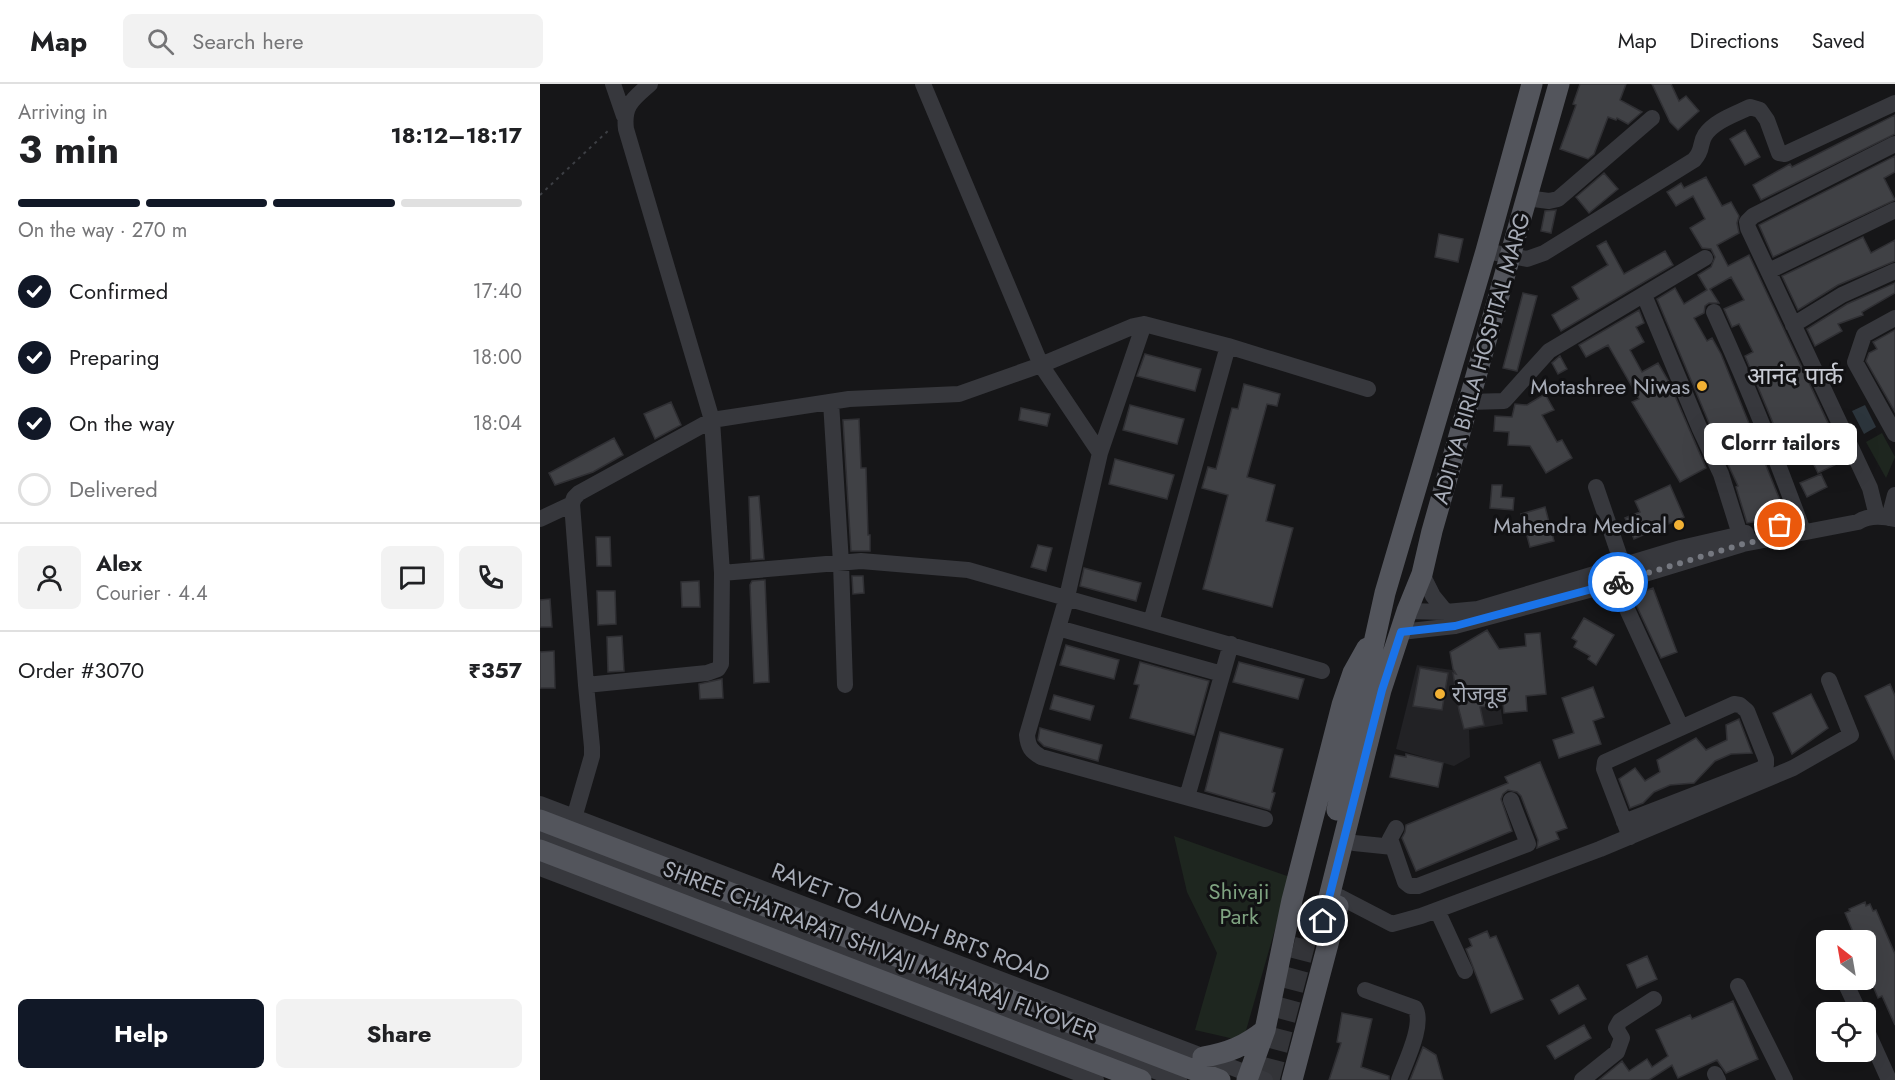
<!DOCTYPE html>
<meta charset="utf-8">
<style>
:root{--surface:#fff;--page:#f2f2f2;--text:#202124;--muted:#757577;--line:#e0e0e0;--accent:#111827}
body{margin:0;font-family:Jost,"Noto Sans Devanagari",sans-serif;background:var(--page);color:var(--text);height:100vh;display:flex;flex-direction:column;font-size:22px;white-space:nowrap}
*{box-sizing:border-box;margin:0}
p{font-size:20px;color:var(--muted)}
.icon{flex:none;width:33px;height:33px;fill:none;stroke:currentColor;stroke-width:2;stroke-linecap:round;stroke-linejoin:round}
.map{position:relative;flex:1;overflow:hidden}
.panel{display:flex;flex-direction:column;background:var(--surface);width:540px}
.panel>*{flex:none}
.needle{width:39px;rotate:329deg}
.tools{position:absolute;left:1276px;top:846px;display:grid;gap:12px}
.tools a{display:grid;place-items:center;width:60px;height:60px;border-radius:9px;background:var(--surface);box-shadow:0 6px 24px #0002;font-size:30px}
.pin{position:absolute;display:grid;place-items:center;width:51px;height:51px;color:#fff;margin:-26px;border:3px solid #fff;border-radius:50%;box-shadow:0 2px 6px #0007}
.courier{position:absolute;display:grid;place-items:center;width:60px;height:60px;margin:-30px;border:4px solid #1a73e8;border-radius:50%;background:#fff;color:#222;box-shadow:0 2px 8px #0007}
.bubble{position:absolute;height:42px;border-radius:9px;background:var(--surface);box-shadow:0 6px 24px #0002;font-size:20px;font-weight:700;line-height:42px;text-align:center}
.summary em{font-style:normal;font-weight:700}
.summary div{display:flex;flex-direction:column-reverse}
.summary{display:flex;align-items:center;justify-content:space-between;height:102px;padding:0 18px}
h1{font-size:39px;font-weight:700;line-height:45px}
.bar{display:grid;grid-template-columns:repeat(4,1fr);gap:9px 6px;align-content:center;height:72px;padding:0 18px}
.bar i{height:8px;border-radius:4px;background:var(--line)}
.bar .on{background:var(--accent)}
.bar p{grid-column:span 4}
.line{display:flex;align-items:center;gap:15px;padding:0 18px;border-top:2px solid var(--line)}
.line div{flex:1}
.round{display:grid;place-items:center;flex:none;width:63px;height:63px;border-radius:9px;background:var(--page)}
ol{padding:0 18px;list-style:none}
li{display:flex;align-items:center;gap:18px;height:66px}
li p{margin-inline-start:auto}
li .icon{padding:6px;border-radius:50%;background:var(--accent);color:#fff;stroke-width:4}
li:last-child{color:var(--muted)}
li i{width:33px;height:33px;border:3px solid var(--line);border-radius:50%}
.action{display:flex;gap:12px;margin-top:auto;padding:12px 18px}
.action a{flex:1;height:69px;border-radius:9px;background:var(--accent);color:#fff;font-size:24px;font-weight:700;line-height:69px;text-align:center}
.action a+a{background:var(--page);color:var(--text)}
header{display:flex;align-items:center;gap:36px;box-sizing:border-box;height:84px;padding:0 30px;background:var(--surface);border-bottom:2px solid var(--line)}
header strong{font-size:28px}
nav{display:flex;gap:33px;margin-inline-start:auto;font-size:21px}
.search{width:420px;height:54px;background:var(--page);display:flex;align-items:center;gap:15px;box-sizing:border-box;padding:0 21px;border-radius:9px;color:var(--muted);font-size:22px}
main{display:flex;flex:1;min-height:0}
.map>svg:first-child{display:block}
.built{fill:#222225}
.green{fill:#1e261f}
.water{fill:#2c353c}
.building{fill:#404145;stroke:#303034;stroke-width:1.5}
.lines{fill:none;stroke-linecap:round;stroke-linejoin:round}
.major-tunnel{stroke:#333438;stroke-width:21;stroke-dasharray:21 10;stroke-linecap:butt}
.path{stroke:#3d3f44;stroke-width:2;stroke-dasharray:3 4.5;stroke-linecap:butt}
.minor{stroke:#37383d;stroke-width:16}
.major{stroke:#53555c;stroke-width:21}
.done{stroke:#757880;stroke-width:6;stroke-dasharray:0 10.8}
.route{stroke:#1a73e8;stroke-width:8}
.poi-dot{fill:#f2b134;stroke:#111113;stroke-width:2}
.labels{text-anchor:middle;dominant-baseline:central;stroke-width:6;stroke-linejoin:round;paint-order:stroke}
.street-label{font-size:22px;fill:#a8adb8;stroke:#111113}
.poi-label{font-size:22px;fill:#a8adb8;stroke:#111113;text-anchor:end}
.park-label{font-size:22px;fill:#7fa381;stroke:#111113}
.neighbourhood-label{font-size:24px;fill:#c9ccd4;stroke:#111113}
</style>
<header>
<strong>Map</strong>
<div class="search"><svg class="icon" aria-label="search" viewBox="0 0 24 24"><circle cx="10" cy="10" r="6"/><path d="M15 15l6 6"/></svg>Search here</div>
<nav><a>Map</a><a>Directions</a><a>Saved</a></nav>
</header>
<main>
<section class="panel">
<div class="summary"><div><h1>3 min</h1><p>Arriving in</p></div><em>18:12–18:17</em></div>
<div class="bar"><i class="on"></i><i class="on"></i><i class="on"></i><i></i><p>On the way · 270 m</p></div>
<ol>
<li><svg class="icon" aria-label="check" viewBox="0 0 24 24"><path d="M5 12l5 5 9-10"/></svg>Confirmed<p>17:40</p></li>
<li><svg class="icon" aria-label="check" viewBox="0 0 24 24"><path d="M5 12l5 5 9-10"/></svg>Preparing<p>18:00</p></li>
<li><svg class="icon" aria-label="check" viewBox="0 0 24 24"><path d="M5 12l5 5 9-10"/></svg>On the way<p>18:04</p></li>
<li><i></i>Delivered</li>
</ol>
<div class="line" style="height:108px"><a class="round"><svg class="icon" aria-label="person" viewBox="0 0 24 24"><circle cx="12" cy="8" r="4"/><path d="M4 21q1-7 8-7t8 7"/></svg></a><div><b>Alex</b><p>Courier · 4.4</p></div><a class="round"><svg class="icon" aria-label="chat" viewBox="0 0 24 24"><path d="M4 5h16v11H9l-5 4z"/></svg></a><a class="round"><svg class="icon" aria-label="phone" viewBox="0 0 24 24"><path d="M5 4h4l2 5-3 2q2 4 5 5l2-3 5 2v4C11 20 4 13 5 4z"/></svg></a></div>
<div class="line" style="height:78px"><div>Order #3070</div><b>₹357</b></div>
<div class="action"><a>Help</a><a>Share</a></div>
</section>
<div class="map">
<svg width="1355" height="996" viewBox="0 0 1355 996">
<rect width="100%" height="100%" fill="#161618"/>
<path class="built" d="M 954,579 L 963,640 L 929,646 L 930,673 L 914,682 L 856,665 L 877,581 L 912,586 Z"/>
<path class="green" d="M 1342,349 L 1355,373 L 1346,394 L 1326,358 Z
M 634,752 L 750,793 L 703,957 L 655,946 L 677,869 L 647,808 Z"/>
<path class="water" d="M 1325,321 L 1336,343 L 1324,350 L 1312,327 Z"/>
<path class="building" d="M 1040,0 L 1086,0 L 1080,16 L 1102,28 L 1088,40 L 1077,34 L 1076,36 L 1068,33 L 1054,70 L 1048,75 L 1020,65 L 1036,21 L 1033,20 Z
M 1112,0 L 1131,0 L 1139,17 L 1146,12 L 1159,27 L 1138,46 L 1130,38 Z
M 1355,31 L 1355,50 L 1221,116 L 1213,101 L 1250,80 L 1252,83 Z
M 1205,46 L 1220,73 L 1205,81 L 1190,55 Z
M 1355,72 L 1355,88 L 1344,94 L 1355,116 L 1233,173 L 1219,141 Z
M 1064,89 L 1078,105 L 1049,129 L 1036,113 Z
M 1166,93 L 1182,122 L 1191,118 L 1199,132 L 1197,139 L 1199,149 L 1177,161 L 1188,182 L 1209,171 L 1288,339 L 1286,340 L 1295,359 L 1297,358 L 1305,376 L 1278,389 L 1255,342 L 1238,351 L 1205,272 L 1213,268 L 1199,240 L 1192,243 L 1184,225 L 1204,216 L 1191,193 L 1170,205 L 1179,219 L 1169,219 L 1165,222 L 1164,229 L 1154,234 L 1167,257 L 1172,254 L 1181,270 L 1246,431 L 1220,440 L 1219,437 L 1207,439 L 1196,403 L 1198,402 L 1169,339 L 1117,215 L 1135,204 L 1144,220 L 1167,206 L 1158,191 L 1171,183 L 1175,173 L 1171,165 L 1162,164 L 1150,144 L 1165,135 L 1153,112 L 1136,122 L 1127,108 L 1141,99 L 1144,104 Z
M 1016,126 L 1011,149 L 1001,147 L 1005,127 Z
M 899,150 L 923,155 L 918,178 L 895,173 Z
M 1323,153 L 1331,169 L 1355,156 L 1355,177 L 1298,201 L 1258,226 L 1242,192 Z
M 1066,157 L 1084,190 L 1125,167 L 1133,181 L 1021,247 L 1012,231 L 1039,215 L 1032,203 L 1068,181 L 1057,162 Z
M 1355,199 L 1355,209 L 1322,228 L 1323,231 L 1298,240 L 1302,247 L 1275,262 L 1267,245 L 1307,220 Z
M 983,209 L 997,212 L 977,287 L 963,284 Z
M 1099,226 L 1104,239 L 1096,243 L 1104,258 L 1090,266 L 1102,288 L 1118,279 L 1129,298 L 1166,384 L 1140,398 L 1092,318 L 1099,315 L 1068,261 L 1046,273 L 1039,261 Z
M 1355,246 L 1355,328 L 1326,277 L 1329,269 L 1337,265 L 1333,258 Z
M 605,270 L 661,285 L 655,307 L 597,292 Z
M 1020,272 L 1027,285 L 1018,290 L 1012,279 Z
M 704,300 L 740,310 L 737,322 L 727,320 L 707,393 L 735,401 L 726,437 L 753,444 L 732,523 L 663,505 L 688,411 L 662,404 L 668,383 L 676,385 L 692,324 L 698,325 Z
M 1005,310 L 1014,326 L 1002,331 L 1017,358 L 1022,356 L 1032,374 L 1006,389 L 990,362 L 968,361 L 969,348 L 954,347 L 955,332 L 972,333 L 975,320 L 987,321 Z
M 131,318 L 141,341 L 115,355 L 104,330 Z
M 590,321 L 644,335 L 637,360 L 583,346 Z
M 481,324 L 510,330 L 507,342 L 479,336 Z
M 319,335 L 321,384 L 326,384 L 328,451 L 330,451 L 330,467 L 311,467 L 303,336 Z
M 74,354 L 83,371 L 53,388 L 15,401 L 9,389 Z
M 575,375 L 634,391 L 627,415 L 569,400 Z
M 1281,390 L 1287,403 L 1267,413 L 1260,399 Z
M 952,401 L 962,401 L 961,413 L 974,414 L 973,426 L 950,424 Z
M 1130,401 L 1144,433 L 1094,455 L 1085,434 L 1100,428 L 1095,417 Z
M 219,412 L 224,475 L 211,476 L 209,413 Z
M 1005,423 L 1014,457 L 990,463 L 981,430 Z
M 56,453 L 70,453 L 71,482 L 57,482 Z
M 498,461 L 512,464 L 506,487 L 491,483 Z
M 544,484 L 601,499 L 596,517 L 540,502 Z
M 312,492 L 323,492 L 324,509 L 313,510 Z
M 225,496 L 229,598 L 214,599 L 210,501 L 212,497 Z
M 159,497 L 160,523 L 142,523 L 141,498 Z
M 1113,504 L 1137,568 L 1121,574 L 1092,512 Z
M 57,507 L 75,507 L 76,540 L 58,541 Z
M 10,515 L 12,543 L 0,543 L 0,516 Z
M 1044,534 L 1074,551 L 1056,581 L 1048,575 L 1050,572 L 1034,563 L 1037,557 L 1032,554 Z
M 947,546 L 959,565 L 986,562 L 985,550 L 1000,549 L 1006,610 L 986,612 L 987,627 L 964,629 L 963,619 L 940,623 L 944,641 L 924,645 L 919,626 L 913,589 L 916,590 L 913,585 L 910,568 Z
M 82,552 L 84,587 L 68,588 L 67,553 Z
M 526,561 L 579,576 L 574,595 L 520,581 Z
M 14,567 L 15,604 L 0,604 L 0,568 Z
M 600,578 L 669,597 L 654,651 L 590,634 L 599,601 L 594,600 Z
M 699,578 L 764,595 L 758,615 L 693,598 Z
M 880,584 L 908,589 L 902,626 L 873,622 Z
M 182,595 L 183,614 L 160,615 L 159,600 Z
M 1350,600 L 1355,612 L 1355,676 L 1325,612 Z
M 1053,603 L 1064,633 L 1053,637 L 1061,660 L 1019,674 L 1013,656 L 1034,649 L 1022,614 Z
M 1271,610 L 1288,644 L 1252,670 L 1233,629 Z
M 514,611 L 554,622 L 550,636 L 510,625 Z
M 1199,635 L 1212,669 L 1191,670 L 1175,677 L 1154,699 L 1130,701 L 1114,708 L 1103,719 L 1090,724 L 1079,695 L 1095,684 L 1105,697 L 1120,688 L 1117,676 L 1156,654 L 1166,666 L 1187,656 L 1186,641 Z
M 500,644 L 562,661 L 558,677 L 504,662 L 498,656 Z
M 680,648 L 743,665 L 732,708 L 735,709 L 730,726 L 665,707 Z
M 866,670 L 903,679 L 898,703 L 850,693 L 855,671 L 866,673 Z
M 1000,678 L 1027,744 L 1016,748 L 1019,755 L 997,764 L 998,756 L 981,712 L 977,708 L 968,706 L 963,710 L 961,715 L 972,747 L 876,787 L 862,754 L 865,748 L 866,741 L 968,699 L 965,693 Z
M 1325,818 L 1326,822 L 1330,820 L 1333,827 L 1336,826 L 1355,870 L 1355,941 L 1342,912 L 1338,914 L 1326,885 L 1326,850 L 1316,855 L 1305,829 L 1310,827 L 1309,825 Z
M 947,847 L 950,854 L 956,852 L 983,915 L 951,929 L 926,865 L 932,862 L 929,855 Z
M 1107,872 L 1117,895 L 1097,904 L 1087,881 Z
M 1038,901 L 1046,915 L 1019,930 L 1011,916 Z
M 1193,917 L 1218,975 L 1186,989 L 1177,976 L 1138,994 L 1132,981 L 1109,996 L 1059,996 L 1082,977 L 1089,987 L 1107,975 L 1112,983 L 1128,972 L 1116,946 L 1150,931 L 1152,935 Z
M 802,929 L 832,935 L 821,983 L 849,992 L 849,996 L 789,996 L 801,959 L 797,958 Z
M 1044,941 L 1051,954 L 1015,975 L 1007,962 Z
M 883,963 L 896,971 L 903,996 L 870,996 Z"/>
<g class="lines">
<path class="major-tunnel" d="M 729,996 L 772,832"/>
<path class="path" d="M 0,111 L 71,44"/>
<path class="minor" d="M 73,0 L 84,32
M 383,0 L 501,281 L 560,369 L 527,513 L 487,651 C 488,663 491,667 501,673 L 725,735
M 986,114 L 1009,117 L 1018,115 L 1112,34
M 946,167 L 987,175 L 1004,169 L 1154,76 C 1164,65 1159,60 1165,51 C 1174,37 1196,30 1210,23 L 1220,26 L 1227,36 L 1239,69 L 1245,70 L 1355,19
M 1229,187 L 1355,126
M 1104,211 L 1159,343 L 1181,390 L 1203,460
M 1174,228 C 1207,300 1236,373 1263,447
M 1355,234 L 1324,251 L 1315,278 L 1355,350
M 1253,241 L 1302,211 L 1355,187
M 291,318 L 301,479 L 305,601
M 929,318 L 964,317 L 1009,267 L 1165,174
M 560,369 L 604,240
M 1056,403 L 1086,491
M 1337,432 L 1330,404 L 1208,144 L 1207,138 L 1213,132 L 1355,60
M 1349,434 L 1355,411
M 0,435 L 32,420
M 882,490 L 893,512 L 906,528 L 938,525 L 1141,464 L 1206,449
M 1075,499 L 1141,643
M 867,527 L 906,528
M 611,538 L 688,262
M 518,544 L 682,590
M 861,548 L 915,542 L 1075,499 L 1203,460 L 1318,438 C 1329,431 1342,432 1355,435
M 782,587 L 428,486 L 321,477 L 182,489 L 172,336 L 309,315 L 419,310 L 501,281 L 594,242 L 604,240 L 688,262 L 828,305
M 46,601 L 167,589 L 178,585 L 181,580 L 182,489
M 647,713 L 691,560
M 0,720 L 725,996
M 34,734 L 52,672 L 52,663 L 46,601 L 32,420 L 34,414 L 39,409 L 172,336 L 86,45 C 83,21 93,15 110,0
M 1084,738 L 1221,685 L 1226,681 L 1226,675 L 1207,627 L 1200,621 L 1194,620 L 1065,678 L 1064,685 L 1090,753
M 0,753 L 639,996
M 814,759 L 853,763 L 865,798 L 870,802 L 878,802 L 988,760 L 971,716
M 853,763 L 850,755 L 856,744
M 0,784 L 556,996
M 800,813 L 852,840 L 881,832 L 1060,765 L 1253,684 L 1311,651 L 1289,596
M 897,826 L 925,887
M 1304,896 L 1319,928
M 1198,902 L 1245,996
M 825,906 L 875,924 C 885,940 865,979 859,996
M 1326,945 L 1349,996
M 1175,990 L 1178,996
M 1042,996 L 1077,968 L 1082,954 L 1076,944 L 1080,937 L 1114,915"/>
<path class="major" d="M 797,726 L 845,509 L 946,167 L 992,0
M 0,736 L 680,996
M 0,766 L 601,996
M 783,837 L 841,606 L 867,527 L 882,490 L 892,447 L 1019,0
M 663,973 C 688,969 705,962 725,946
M 707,996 L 725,946 L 752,816 L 802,621 L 813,589 L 827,564
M 752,996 L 798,822"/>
</g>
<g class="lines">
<path class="done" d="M 1078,498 L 1203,460 L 1263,447 L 1260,437 L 1240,441"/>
<path class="route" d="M 783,837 L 842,606 L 861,548 L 915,542 L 1078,498"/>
</g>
<g class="poi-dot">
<circle cx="1162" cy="302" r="6"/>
<circle cx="1139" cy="441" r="6"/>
<circle cx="900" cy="610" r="6"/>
</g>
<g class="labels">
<g class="street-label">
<text transform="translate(941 274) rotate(-74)">ADITYA BIRLA HOSPITAL MARG</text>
<text transform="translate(371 838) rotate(21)">RAVET TO AUNDH BRTS ROAD</text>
<text transform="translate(340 866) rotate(21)">SHREE CHATRAPATI SHIVAJI MAHARAJ FLYOVER</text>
</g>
<g class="poi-label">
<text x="1150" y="302">Motashree Niwas</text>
<text x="1127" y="441">Mahendra Medical</text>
<text x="912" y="610" text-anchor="start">रोजवूड</text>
</g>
<g class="park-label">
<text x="699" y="807">Shivaji<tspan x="699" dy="25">Park</tspan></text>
</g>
<g class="neighbourhood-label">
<text x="1255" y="291">आनंद पार्क</text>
</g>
</g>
</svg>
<div class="tools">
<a><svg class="needle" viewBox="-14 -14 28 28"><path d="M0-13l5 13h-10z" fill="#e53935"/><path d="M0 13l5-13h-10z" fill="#757577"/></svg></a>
<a><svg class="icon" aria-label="locate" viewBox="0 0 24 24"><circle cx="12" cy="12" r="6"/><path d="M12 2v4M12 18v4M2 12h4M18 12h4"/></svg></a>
</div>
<div class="pin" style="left:1240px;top:441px;background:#ea580c"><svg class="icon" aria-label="bag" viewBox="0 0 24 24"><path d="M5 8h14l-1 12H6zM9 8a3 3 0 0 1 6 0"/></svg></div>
<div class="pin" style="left:783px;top:837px;background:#1f2937"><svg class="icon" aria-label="home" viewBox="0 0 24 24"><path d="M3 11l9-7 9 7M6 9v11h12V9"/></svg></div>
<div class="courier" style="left:1078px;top:498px"><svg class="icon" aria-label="bike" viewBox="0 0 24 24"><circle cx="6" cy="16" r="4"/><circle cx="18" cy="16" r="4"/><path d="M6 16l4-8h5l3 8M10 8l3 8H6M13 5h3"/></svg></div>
<div class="bubble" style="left:1164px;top:339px;width:153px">Clorrr tailors</div>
</div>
</main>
